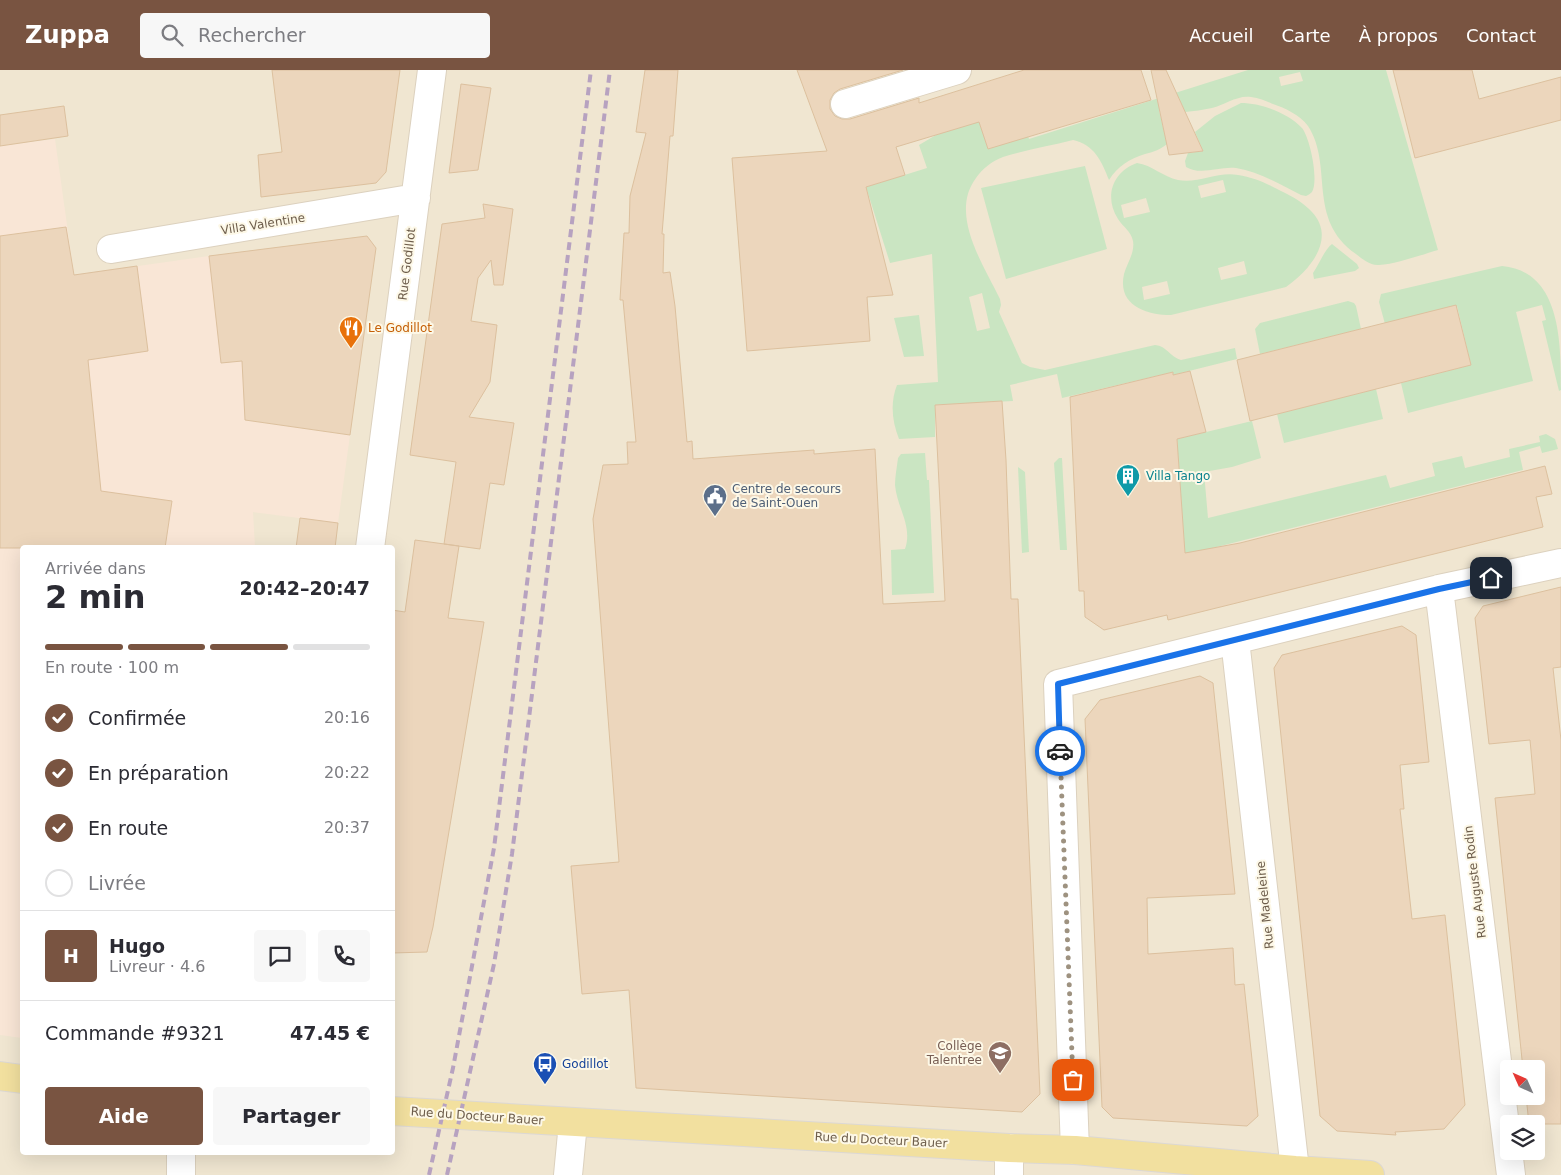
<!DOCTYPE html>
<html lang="fr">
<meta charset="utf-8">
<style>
:root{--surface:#fff;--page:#f7f7f7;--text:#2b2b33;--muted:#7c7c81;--line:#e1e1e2;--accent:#795441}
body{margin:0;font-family:"DejaVu Sans",sans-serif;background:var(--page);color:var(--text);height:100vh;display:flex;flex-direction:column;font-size:19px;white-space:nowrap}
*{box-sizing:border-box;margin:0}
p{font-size:16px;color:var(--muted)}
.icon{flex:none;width:28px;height:28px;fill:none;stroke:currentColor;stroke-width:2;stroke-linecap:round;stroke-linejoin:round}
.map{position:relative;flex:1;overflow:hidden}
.drawer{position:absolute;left:20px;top:475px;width:375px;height:610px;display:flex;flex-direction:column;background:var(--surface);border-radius:5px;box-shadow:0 5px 20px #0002}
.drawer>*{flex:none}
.needle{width:32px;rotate:315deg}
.fabs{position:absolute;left:1500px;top:990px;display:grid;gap:10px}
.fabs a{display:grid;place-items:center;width:45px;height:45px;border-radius:5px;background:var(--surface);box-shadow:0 5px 20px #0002;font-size:25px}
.pin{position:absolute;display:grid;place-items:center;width:42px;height:42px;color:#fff;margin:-21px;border-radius:10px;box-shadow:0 2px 8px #0006}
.courier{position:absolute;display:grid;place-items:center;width:50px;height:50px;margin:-25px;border:4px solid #1a73e8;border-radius:50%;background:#fff;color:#222;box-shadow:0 1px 6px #0007}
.overview em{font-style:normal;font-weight:800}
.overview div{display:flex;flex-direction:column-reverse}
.overview{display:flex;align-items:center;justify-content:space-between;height:85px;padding:0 25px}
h1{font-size:32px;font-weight:800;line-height:38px}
.bar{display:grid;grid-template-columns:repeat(4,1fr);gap:8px 5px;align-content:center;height:60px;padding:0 25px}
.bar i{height:6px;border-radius:4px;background:var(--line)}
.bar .selected{background:var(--accent)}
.bar p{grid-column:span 4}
.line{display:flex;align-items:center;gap:12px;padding:0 25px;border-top:1px solid var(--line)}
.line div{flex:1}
.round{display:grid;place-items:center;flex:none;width:52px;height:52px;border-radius:5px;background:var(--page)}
ol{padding:0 25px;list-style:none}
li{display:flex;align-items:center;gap:15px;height:55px}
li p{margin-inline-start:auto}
li .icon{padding:5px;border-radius:50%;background:var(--accent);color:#fff;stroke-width:4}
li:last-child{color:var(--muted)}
li i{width:28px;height:28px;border:2px solid var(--line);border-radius:50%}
.primary-button{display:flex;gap:10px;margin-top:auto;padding:10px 25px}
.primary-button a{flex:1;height:58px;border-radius:5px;background:var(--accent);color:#fff;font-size:20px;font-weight:800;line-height:58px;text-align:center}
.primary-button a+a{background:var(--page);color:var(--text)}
header{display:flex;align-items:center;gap:30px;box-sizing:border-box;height:70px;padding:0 25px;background:var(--accent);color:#fff}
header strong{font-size:24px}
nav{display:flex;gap:28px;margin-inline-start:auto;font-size:18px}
.search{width:350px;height:45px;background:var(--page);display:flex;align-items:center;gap:12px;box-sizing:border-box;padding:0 18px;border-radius:5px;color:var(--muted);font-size:19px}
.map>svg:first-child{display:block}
.residential{fill:#f0e6d1;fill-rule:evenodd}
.commercial{fill:#f9e6d6}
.green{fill:#cae5c2;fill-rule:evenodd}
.building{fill:#ecd6bc;stroke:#dcc09e}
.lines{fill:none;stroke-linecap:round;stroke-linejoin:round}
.minor-casing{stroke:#dcd1be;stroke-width:30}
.major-casing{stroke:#dcd8d4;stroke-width:30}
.minor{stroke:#fff;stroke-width:28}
.major{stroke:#f2e09f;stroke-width:28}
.rail{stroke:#b7a2c0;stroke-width:4;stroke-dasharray:8 5;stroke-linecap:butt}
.done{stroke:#9e9280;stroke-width:5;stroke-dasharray:0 9}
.route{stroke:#1a73e8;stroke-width:6}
.labels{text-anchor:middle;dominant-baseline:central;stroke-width:4;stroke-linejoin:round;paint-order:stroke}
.street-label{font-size:12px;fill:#6d5d4b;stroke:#fdf8e7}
.food-label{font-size:12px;fill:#c56008;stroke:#fdf8e7;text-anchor:start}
.culture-label{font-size:12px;fill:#0d838f;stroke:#fdf8e7;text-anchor:start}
.service-label{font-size:12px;fill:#4e5e75;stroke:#fdf8e7;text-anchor:start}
.education-label{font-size:12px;fill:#785e54;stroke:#fdf8e7;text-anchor:end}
.transit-label{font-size:12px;fill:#164399;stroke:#fdf8e7;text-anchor:start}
</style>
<header>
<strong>Zuppa</strong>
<div class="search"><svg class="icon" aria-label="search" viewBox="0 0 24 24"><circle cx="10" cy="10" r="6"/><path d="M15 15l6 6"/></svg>Rechercher</div>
<nav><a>Accueil</a><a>Carte</a><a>À propos</a><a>Contact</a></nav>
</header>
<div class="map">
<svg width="1561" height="1105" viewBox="0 0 1561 1105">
<rect width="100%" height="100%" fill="#f9f4e1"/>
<path class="residential" d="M 0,0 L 1561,0 L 1561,1105 L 0,1105 ZM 22,478 L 392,478 L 392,1082 L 22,1082 ZM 1509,999 L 1536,999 L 1536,1026 L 1509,1026 ZM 1509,1054 L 1536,1054 L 1536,1081 L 1509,1081 Z"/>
<path class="commercial" d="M 55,69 L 74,205 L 209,186 L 222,293 L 242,291 L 245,350 L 350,365 L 338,453 L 253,442 L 255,477 L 22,478 L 22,968 L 0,965 L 0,76 Z"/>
<path class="green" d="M 1248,0 L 1386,0 L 1438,180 C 1421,185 1396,194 1379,195 C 1371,196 1362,189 1356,184 C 1306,149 1334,96 1308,56 C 1300,45 1285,38 1273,34 C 1266,31 1259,28 1251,27 C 1237,25 1225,35 1212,38 C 1203,40 1194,41 1185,42 L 1179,28 L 1159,40 L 1167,74 C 1160,80 1153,82 1145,84 C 1129,89 1118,96 1109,110 C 1102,92 1094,74 1073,70 C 1050,76 1025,80 1003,87 C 992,91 982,99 976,108 C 949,144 983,194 1000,229 L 1001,235 L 999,242 L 1022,293 L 1030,297 L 1045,300 L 1155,275 C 1167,276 1170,287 1181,290 L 1235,278 L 1237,289 L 1173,305 L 1173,302 L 1062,328 L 1057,304 L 1010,315 L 1013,331 L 935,335 L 935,367 L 899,369 C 892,351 890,333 897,315 L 938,312 L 932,184 L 890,193 L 866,117 L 927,98 L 919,75 L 936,65 L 979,51 L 988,79 L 1002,74 L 1023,50 L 1029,69 ZM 1300,2 L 1303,11 L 1281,16 L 1279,7 ZM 982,223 L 990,258 L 977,261 L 969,227 Z
M 1241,33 C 1261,33 1288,43 1302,58 C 1310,68 1319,110 1312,122 C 1310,124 1308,125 1306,126 L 1301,125 C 1280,114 1259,102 1236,98 C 1220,96 1201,106 1186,97 L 1185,91 L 1188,83 L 1203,81 L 1195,62 L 1215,46 Z
M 1137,93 C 1152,95 1163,107 1178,110 C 1198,114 1218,101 1238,105 C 1253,107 1268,114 1281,121 C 1292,126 1304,133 1312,142 C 1337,169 1309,201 1286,217 L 1171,245 C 1146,245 1117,235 1124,204 C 1127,193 1135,183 1133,171 C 1131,161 1123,157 1118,149 C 1104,127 1112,102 1137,93 ZM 1223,110 L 1226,122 L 1201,128 L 1198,116 ZM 1146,128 L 1150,142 L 1124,148 L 1121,135 ZM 1244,191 L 1247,204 L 1221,210 L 1218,198 ZM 1167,211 L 1170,224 L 1144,230 L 1142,217 Z
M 1085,96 L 1107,179 L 1006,209 L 981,118 Z
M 1332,174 L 1357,194 L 1359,198 L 1355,201 L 1314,209 L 1313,203 C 1319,195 1324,180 1332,174 Z
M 1502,196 C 1561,201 1561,273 1561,320 L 1559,321 L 1542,251 L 1546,250 L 1542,235 L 1516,242 L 1533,311 L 1408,343 L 1401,313 L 1471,295 L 1457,236 L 1385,254 L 1379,232 L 1381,224 Z
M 1348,231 L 1354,233 L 1356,236 L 1361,259 L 1260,284 L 1255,259 L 1260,253 Z
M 919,245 L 924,286 L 904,287 L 894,248 Z
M 1376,319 L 1383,349 L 1284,373 L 1277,344 Z
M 1252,351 L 1261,388 L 1232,397 L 1204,402 L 1208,448 L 1386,405 L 1390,418 L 1435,406 L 1432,393 L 1462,386 L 1465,398 L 1510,387 L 1509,379 L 1540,372 L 1539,366 L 1546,364 L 1555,369 L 1558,379 L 1542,383 L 1540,376 L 1519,382 L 1523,400 L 1185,485 L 1177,369 Z
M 925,383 L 927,410 L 929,410 L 934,523 L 892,525 L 891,480 L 905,479 C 913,456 897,438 895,415 C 895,406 897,397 898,388 L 901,384 Z
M 1059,388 L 1062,388 L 1067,480 L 1060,480 L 1054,393 Z
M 1018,397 L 1025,402 L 1029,482 L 1022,483 Z"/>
<path class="building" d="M 272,0 L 400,0 L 386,102 L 376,113 L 261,127 L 258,85 L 282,82 Z
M 645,0 L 678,0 L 673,66 L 670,66 L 662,164 L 664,164 L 663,203 L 670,202 L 675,236 L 687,372 L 692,371 L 693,389 L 814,380 L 814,384 L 875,379 L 883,534 L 945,531 L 935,335 L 1002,331 L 1006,390 L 1011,529 L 1018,529 L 1040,1024 L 1022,1042 L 636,1018 L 629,920 L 582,924 L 571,796 L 619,792 L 593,449 L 603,395 L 628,394 L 627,372 L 636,372 L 623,230 L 620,230 L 624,163 L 629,163 L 630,126 L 646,63 L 636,62 Z
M 797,0 L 903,0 L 840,19 L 834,23 L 830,30 L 830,39 L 835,46 L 842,49 L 850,49 L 919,28 L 919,33 L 1024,0 L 1141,0 L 1151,30 L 988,79 L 979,52 L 896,77 L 905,105 L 866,117 L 893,225 L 867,227 L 870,271 L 747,281 L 732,88 L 827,81 Z
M 1151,0 L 1166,0 L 1203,81 L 1169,85 Z
M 1393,0 L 1472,0 L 1479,29 L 1561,7 L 1561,50 L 1415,88 Z
M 461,14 L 491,18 L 478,100 L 449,103 Z
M 64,36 L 68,66 L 0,76 L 0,45 Z
M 483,134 L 513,139 L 503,215 L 494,215 L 491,190 L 478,208 L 471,251 L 497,255 L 490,312 L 469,347 L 514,353 L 504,415 L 490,413 L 480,479 L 444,474 L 456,392 L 410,385 L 442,154 L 485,148 Z
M 66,157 L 74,205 L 137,196 L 148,281 L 88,290 L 101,421 L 172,431 L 165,478 L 0,478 L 0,166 Z
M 367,166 L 376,178 L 350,365 L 245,350 L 242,291 L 221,293 L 209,186 Z
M 1456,235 L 1471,295 L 1250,351 L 1237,290 Z
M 1190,301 L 1206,362 L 1177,369 L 1185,483 L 1240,473 L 1545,396 L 1552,424 L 1536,427 L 1543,457 L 1168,550 L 1167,545 L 1104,560 L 1085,547 L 1084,521 L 1079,521 L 1070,327 L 1173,302 L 1173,305 Z
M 300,448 L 338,453 L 335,478 L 296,478 Z
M 415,470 L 459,476 L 448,548 L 484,552 L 433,857 L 427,882 L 392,883 L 392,540 L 405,542 Z
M 1561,517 L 1561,597 L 1553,598 L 1561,670 L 1561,1054 L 1529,1054 L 1526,1026 L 1536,1026 L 1536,999 L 1523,999 L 1495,728 L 1535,724 L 1530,670 L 1489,674 L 1475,548 L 1483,536 Z
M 1402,556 L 1416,565 L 1429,692 L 1400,695 L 1404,739 L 1400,739 L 1412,849 L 1445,845 L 1465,1035 L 1444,1059 L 1395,1062 L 1396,1065 L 1337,1061 L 1320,1046 L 1274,598 L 1282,585 Z
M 1200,606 L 1213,613 L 1235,824 L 1147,828 L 1148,884 L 1233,878 L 1235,915 L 1244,914 L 1258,1046 L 1247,1056 L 1113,1048 L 1102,1037 L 1085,649 L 1100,630 Z"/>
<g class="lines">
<g class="minor-casing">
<path id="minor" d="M 845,34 L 957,0
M 111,179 L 416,128
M 370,478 L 432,0
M 1439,519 L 1511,1105
M 1235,570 L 1295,1100
M 1009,1078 L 1009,1105
M 1075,1080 L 1058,614 L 1439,519 L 1561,493
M 181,1082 L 181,1105
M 568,1105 L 573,1053"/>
</g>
<g class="major-casing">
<path id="major" d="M 0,1006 L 22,1009
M 392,1041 L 1009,1078 L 1075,1080 L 1295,1100 L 1370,1105"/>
</g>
<use href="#minor" class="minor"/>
<use href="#major" class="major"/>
<path class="rail" d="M 429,1105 L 453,998 L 494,778 L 591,0
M 447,1105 L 494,894 L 512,784 L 610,0"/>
</g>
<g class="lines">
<path class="done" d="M 1060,681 L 1073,1010"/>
<path class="route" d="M 1060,681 L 1058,614 L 1439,519 L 1491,508"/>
</g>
<defs>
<g id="restaurant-pin" transform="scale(1.25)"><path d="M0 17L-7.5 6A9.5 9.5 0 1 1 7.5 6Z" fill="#e8710a" stroke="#fdf8e7"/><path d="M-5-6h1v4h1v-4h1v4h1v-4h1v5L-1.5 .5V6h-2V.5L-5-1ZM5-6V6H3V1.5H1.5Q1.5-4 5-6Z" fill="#fff"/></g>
<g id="building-pin" transform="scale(1.25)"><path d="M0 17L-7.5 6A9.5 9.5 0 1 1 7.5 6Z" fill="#0f9aa8" stroke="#fdf8e7"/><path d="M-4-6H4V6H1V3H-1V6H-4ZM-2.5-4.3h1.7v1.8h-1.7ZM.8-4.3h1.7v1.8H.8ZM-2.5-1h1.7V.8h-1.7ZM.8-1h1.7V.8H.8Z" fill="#fff"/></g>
<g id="civic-pin" transform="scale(1.25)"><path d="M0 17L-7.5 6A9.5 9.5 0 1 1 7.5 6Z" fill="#5c6f8a" stroke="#fdf8e7"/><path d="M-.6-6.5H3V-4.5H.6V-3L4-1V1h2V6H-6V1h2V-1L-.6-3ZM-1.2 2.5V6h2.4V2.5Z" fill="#fff"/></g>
<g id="school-pin" transform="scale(1.25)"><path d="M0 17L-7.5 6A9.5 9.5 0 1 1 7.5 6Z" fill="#8d6e63" stroke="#fdf8e7"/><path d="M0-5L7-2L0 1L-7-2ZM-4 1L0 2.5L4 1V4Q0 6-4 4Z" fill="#fff"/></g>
<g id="bus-pin" transform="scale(1.25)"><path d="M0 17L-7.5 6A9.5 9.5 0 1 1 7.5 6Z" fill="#1a4fb4" stroke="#fdf8e7"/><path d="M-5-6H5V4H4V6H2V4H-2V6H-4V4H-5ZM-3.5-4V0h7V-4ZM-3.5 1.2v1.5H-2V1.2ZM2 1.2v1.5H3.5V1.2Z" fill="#fff"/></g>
</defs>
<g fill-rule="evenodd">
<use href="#restaurant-pin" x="351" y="258"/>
<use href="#building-pin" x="1128" y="406"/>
<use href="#civic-pin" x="715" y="426"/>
<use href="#school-pin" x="1000" y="983"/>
<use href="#bus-pin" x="545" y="994"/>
</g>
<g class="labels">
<g class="street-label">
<text transform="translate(263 154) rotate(-9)">Villa Valentine</text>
<text transform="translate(407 194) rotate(-83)">Rue Godillot</text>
<text transform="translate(1475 812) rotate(-97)">Rue Auguste Rodin</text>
<text transform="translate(1265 835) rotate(-96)">Rue Madeleine</text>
<text transform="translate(477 1046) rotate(4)">Rue du Docteur Bauer</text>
<text transform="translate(881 1070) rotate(3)">Rue du Docteur Bauer</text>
</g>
<g class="food-label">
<text x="368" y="258">Le Godillot</text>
</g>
<g class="culture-label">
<text x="1146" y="406">Villa Tango</text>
</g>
<g class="service-label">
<text x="732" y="419">Centre de secours<tspan x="732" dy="14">de Saint-Ouen</tspan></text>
</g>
<g class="education-label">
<text x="982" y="976">Collège<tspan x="982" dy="14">Talentree</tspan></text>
</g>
<g class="transit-label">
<text x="562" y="994">Godillot</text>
</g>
</g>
</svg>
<div class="fabs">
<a><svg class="needle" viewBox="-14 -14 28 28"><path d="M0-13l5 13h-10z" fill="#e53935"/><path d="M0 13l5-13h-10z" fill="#7c7c81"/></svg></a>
<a><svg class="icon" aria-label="layers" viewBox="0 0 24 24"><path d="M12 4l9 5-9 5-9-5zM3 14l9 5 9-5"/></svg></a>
</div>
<div class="pin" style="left:1073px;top:1010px;background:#ea580c"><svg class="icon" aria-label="bag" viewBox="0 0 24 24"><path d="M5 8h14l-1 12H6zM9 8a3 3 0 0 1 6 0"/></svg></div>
<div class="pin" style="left:1491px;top:508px;background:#1f2937"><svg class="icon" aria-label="home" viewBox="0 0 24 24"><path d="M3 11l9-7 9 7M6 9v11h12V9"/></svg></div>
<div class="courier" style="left:1060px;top:681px"><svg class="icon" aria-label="car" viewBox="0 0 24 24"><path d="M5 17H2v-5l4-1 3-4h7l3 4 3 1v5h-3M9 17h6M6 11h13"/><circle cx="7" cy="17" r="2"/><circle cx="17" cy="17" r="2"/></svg></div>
<section class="drawer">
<div class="overview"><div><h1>2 min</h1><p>Arrivée dans</p></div><em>20:42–20:47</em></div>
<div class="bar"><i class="selected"></i><i class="selected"></i><i class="selected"></i><i></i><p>En route · 100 m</p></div>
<ol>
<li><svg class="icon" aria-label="check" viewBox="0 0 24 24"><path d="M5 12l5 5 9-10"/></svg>Confirmée<p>20:16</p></li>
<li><svg class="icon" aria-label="check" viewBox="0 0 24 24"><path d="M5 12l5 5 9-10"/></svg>En préparation<p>20:22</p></li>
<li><svg class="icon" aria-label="check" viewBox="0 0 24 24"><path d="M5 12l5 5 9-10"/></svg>En route<p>20:37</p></li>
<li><i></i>Livrée</li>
</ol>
<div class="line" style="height:90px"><b class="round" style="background:var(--accent);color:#fff">H</b><div><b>Hugo</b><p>Livreur · 4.6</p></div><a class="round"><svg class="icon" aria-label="chat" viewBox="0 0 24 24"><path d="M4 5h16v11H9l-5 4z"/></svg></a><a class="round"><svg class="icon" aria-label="phone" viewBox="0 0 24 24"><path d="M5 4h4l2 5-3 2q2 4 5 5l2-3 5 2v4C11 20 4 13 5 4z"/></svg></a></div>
<div class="line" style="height:65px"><div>Commande #9321</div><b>47.45 €</b></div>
<div class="primary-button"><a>Aide</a><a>Partager</a></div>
</section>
</div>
